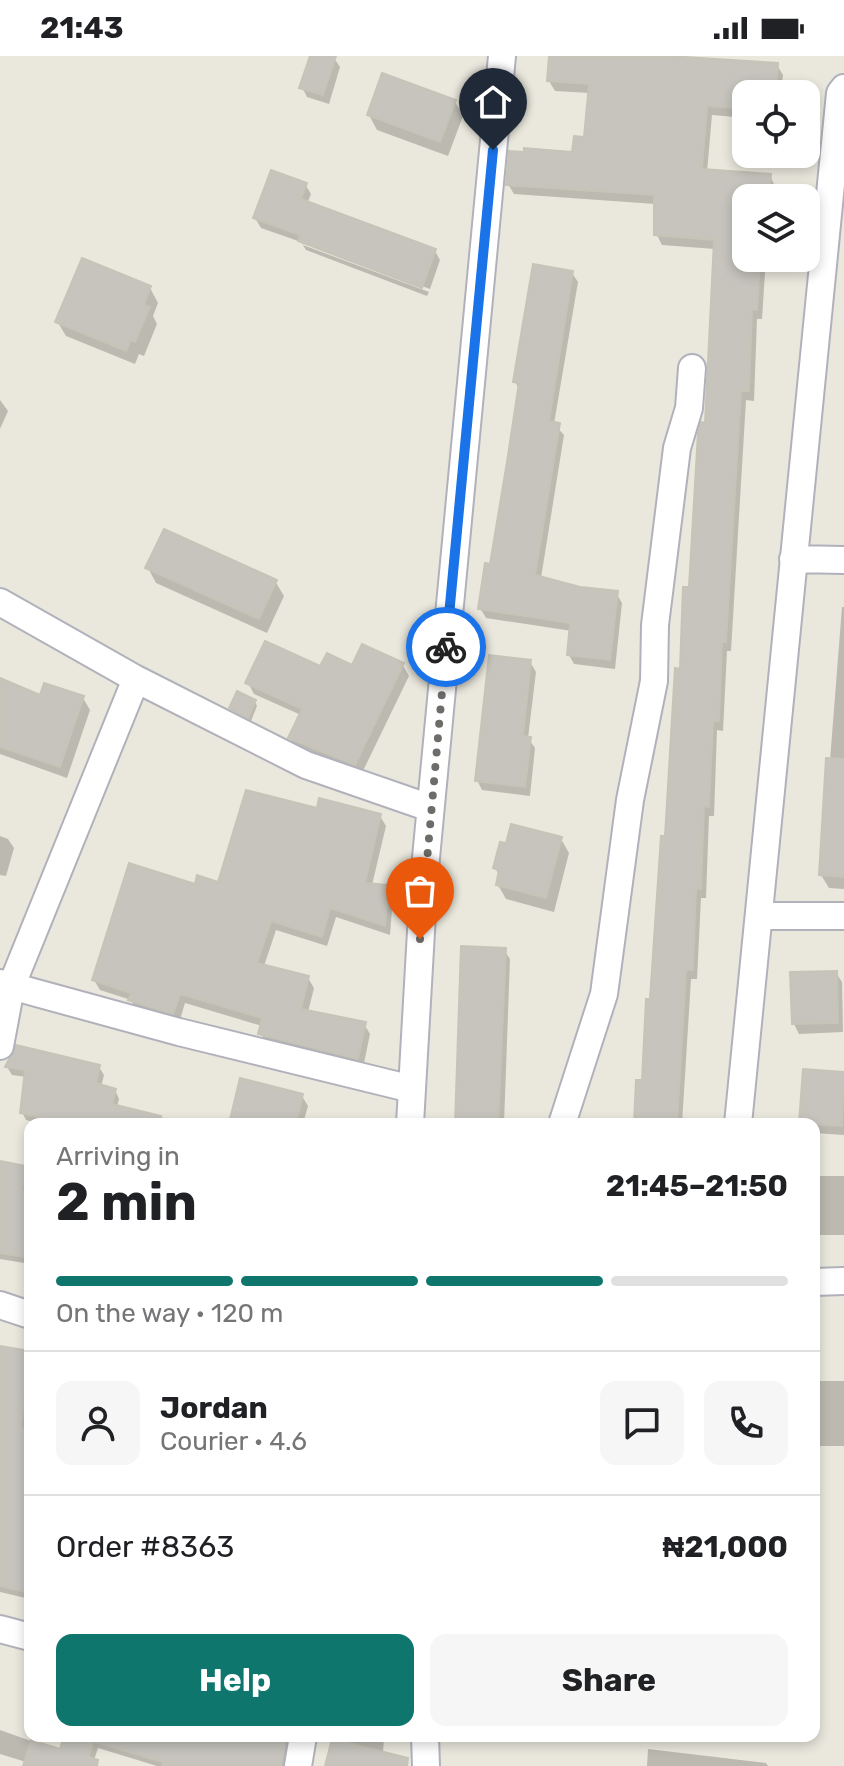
<!DOCTYPE html>
<meta charset="utf-8">
<style>
:root{--surface:#fff;--page:#f6f6f6;--text:#202124;--muted:#757577;--line:#e0e0e0;--accent:#0f766e}
body{margin:0;font-family:Rubik,sans-serif;background:var(--page);color:var(--text);height:100vh;display:flex;flex-direction:column;font-size:30px;white-space:nowrap}
*{box-sizing:border-box;margin:0}
p{font-size:26px;color:var(--muted)}
.icon{flex:none;width:44px;height:44px;fill:none;stroke:currentColor;stroke-width:2;stroke-linecap:round;stroke-linejoin:round}
.map{position:relative;flex:1;overflow:hidden}
.side{position:absolute;left:24px;top:1062px;width:796px;height:624px;display:flex;flex-direction:column;background:var(--surface);border-radius:16px;box-shadow:0 4px 12px #0003}
.side>*{flex:none}
.buttons{position:absolute;left:732px;top:24px;display:grid;gap:16px}
.buttons a{display:grid;place-items:center;width:88px;height:88px;border-radius:16px;background:var(--surface);box-shadow:0 4px 12px #0003;font-size:40px}
.pin{position:absolute;display:grid;place-items:center;width:68px;height:68px;color:#fff;margin:-82px -34px;border-radius:50% 50% 50% 0;rotate:-45deg;box-shadow:0 0 8px #0007}
.pin .icon{rotate:45deg}
.courier{position:absolute;display:grid;place-items:center;width:80px;height:80px;margin:-40px;border:6px solid #1a73e8;border-radius:50%;background:#fff;color:#222;box-shadow:0 2px 10px #0007}
.overview em{font-style:normal;font-weight:700}
.overview div{display:flex;flex-direction:column-reverse}
.overview{display:flex;align-items:center;justify-content:space-between;height:136px;padding:0 32px}
h1{font-size:52px;font-weight:700;line-height:60px}
.bar{display:grid;grid-template-columns:repeat(4,1fr);gap:12px 8px;align-content:center;height:96px;padding:0 32px}
.bar i{height:10px;border-radius:6px;background:var(--line)}
.bar .on{background:var(--accent)}
.bar p{grid-column:span 4}
.line{display:flex;align-items:center;gap:20px;padding:0 32px;border-top:2px solid var(--line)}
.line div{flex:1}
.round{display:grid;place-items:center;flex:none;width:84px;height:84px;border-radius:16px;background:var(--page)}
.action{display:flex;gap:16px;margin-top:auto;padding:16px 32px}
.action a{flex:1;height:92px;border-radius:16px;background:var(--accent);color:#fff;font-size:32px;font-weight:700;line-height:92px;text-align:center}
.action a+a{background:var(--page);color:var(--text)}
.status{display:flex;justify-content:space-between;align-items:center;height:56px;padding:0 40px;background:var(--surface);direction:ltr}
.status svg{height:22px;fill:currentColor}
.map>svg:first-child{display:block}
.shadow{fill:#0003}
.building{fill:#c6c4bd;stroke:#c6c4b7;stroke-width:2}
.lines{fill:none;stroke-linecap:round;stroke-linejoin:round}
.street-casing{stroke:#b1b1bc;stroke-width:30}
.street{stroke:#fff;stroke-width:26}
.done{stroke:#6d6c69;stroke-width:8;stroke-dasharray:0 14.4}
.route{stroke:#1a73e8;stroke-width:10}
</style>
<div class="status"><b>21:43</b><svg viewBox="0 0 49 12"><path d="M0 12V9h3v3zM5 12V6h3v6zM10 12V3h3v9zM15 12V0h3v12zM26 1h20v11H26zM47 4h2v5h-2z"/></svg></div>
<div class="map">
<svg width="844" height="1710" viewBox="0 0 844 1710">
<rect width="100%" height="100%" fill="#eae8dd"/>
<path class="shadow" d="M 312,0 L 334,2 L 340,11 L 329,48 L 307,41 L 302,31 Z
M 551,0 L 660,0 L 777,9 L 783,19 L 781,38 L 746,38 L 746,62 L 712,59 L 707,116 L 770,120 L 775,130 L 774,142 L 746,142 L 746,202 L 766,202 L 762,263 L 757,263 L 754,345 L 746,344 L 731,595 L 727,595 L 723,675 L 717,674 L 714,760 L 709,760 L 706,842 L 701,842 L 697,923 L 691,923 L 682,1068 L 637,1068 L 644,1026 L 655,862 L 659,862 L 707,369 L 715,193 L 662,189 L 657,179 L 655,148 L 514,138 L 508,128 L 574,99 L 586,83 L 590,37 L 555,35 L 549,25 Z
M 455,46 L 463,60 L 448,100 L 377,74 L 369,59 Z
M 305,128 L 311,138 L 307,148 L 435,195 L 440,204 L 430,233 L 303,185 L 303,189 L 429,236 L 427,240 L 306,194 L 301,186 L 261,172 L 255,162 Z
M 572,217 L 578,226 L 554,368 L 564,379 L 541,522 L 580,533 L 616,537 L 622,547 L 615,613 L 574,608 L 569,599 L 572,575 L 486,562 L 480,552 L 491,510 L 520,334 L 515,326 Z
M 150,232 L 158,247 L 153,260 L 157,268 L 144,300 L 139,298 L 135,308 L 66,280 L 57,265 Z
M 0,344 L 8,355 L 0,373 Z
M 148,512 L 275,525 L 284,540 L 267,577 L 156,527 Z
M 842,551 L 844,551 L 844,833 L 829,832 L 821,819 Z
M 530,606 L 536,616 L 528,682 L 535,692 L 530,740 L 482,734 L 477,724 Z
M 402,608 L 409,620 L 361,719 L 296,693 L 290,682 L 301,659 L 254,638 L 248,627 L 321,613 Z
M 0,624 L 41,641 L 83,642 L 90,654 L 67,722 L 0,698 Z
M 255,646 L 257,650 L 251,665 L 231,652 Z
M 318,754 L 380,760 L 386,770 L 372,829 L 387,830 L 393,840 L 390,879 L 336,861 L 327,890 L 276,874 L 264,910 L 308,922 L 314,932 L 308,956 L 364,968 L 370,978 L 363,1012 L 266,987 L 261,977 L 262,970 L 185,947 L 179,967 L 136,953 L 131,944 L 100,934 L 94,924 L 196,830 L 219,829 Z
M 0,780 L 8,783 L 14,792 L 6,820 L 0,819 Z
M 561,783 L 569,797 L 554,856 L 506,843 L 498,829 L 500,820 L 495,812 Z
M 504,894 L 510,903 L 504,1068 L 456,1068 Z
M 836,917 L 842,926 L 843,976 L 799,978 L 794,968 Z
M 7,1011 L 99,1011 L 104,1019 L 101,1031 L 115,1034 L 119,1043 L 117,1051 L 190,1068 L 43,1068 L 26,1064 L 22,1056 L 26,1021 L 12,1019 Z
M 804,1016 L 844,1018 L 844,1079 L 814,1077 L 814,1068 L 802,1068 Z
M 302,1040 L 308,1050 L 303,1068 L 231,1068 Z
M 0,1107 L 30,1112 L 30,1208 L 0,1203 Z
M 814,1120 L 844,1120 L 844,1179 L 814,1179 Z
M 0,1292 L 30,1297 L 26,1374 L 30,1375 L 30,1543 L 0,1536 Z
M 814,1318 L 815,1325 L 844,1325 L 844,1390 L 815,1390 L 814,1399 Z
M 0,1674 L 62,1696 L 66,1680 L 291,1680 L 286,1710 L 157,1710 L 98,1692 L 92,1710 L 25,1710 L 26,1706 L 0,1698 Z
M 335,1680 L 384,1680 L 383,1698 L 398,1710 L 327,1710 Z
M 648,1693 L 766,1707 L 768,1710 L 647,1710 Z"/>
<path class="building" d="M 310,0 L 336,0 L 323,39 L 299,32 Z
M 549,0 L 669,0 L 778,7 L 776,38 L 746,38 L 746,53 L 707,50 L 702,113 L 771,118 L 769,142 L 746,142 L 746,205 L 760,206 L 757,254 L 752,253 L 749,335 L 741,335 L 726,586 L 722,586 L 719,665 L 713,665 L 709,751 L 704,750 L 701,833 L 696,832 L 693,914 L 686,914 L 677,1068 L 634,1068 L 636,1024 L 642,1024 L 646,943 L 650,943 L 661,780 L 665,780 L 675,612 L 680,613 L 683,531 L 689,531 L 698,377 L 701,366 L 705,367 L 714,184 L 654,179 L 654,139 L 506,129 L 509,95 L 524,96 L 524,92 L 572,96 L 574,80 L 584,81 L 589,28 L 547,25 Z
M 382,17 L 456,44 L 440,86 L 367,59 Z
M 271,114 L 307,127 L 301,143 L 436,193 L 422,232 L 298,185 L 300,179 L 253,162 Z
M 82,202 L 151,230 L 144,249 L 150,251 L 135,286 L 131,284 L 126,295 L 55,266 Z
M 533,208 L 573,215 L 549,365 L 560,367 L 535,519 L 580,531 L 618,535 L 610,604 L 567,599 L 570,567 L 478,553 L 485,507 L 490,508 L 507,406 L 519,327 L 513,326 Z
M 164,473 L 277,524 L 259,563 L 145,512 Z
M 265,585 L 320,610 L 327,597 L 352,609 L 362,588 L 404,607 L 355,709 L 288,682 L 302,653 L 245,627 Z
M 489,599 L 531,604 L 523,680 L 531,681 L 525,731 L 475,725 Z
M 0,622 L 40,639 L 44,627 L 84,640 L 60,711 L 0,691 Z
M 237,635 L 256,644 L 248,662 L 229,652 Z
M 826,702 L 844,703 L 844,821 L 819,819 Z
M 246,734 L 317,752 L 319,742 L 381,758 L 365,827 L 388,829 L 385,870 L 330,852 L 322,881 L 271,865 L 257,907 L 309,920 L 301,953 L 366,966 L 358,1003 L 258,978 L 262,962 L 180,938 L 173,958 L 128,944 L 131,937 L 92,924 L 129,807 L 195,828 L 197,819 L 218,826 Z
M 511,768 L 562,781 L 546,842 L 496,829 L 499,814 L 493,812 L 500,786 L 506,787 Z
M 461,890 L 506,892 L 498,1068 L 455,1068 Z
M 837,915 L 838,967 L 792,968 L 790,916 Z
M 16,989 L 100,1009 L 96,1027 L 116,1033 L 112,1048 L 161,1060 L 160,1068 L 70,1068 L 20,1057 L 25,1014 L 5,1011 Z
M 803,1013 L 844,1016 L 842,1070 L 799,1067 Z
M 240,1022 L 303,1038 L 296,1068 L 229,1068 Z
M 0,1105 L 26,1110 L 22,1134 L 30,1135 L 30,1202 L 0,1197 Z
M 0,1290 L 30,1295 L 21,1372 L 30,1373 L 30,1439 L 25,1498 L 30,1499 L 30,1537 L 0,1530 Z
M 64,1680 L 95,1680 L 89,1701 L 98,1704 L 97,1710 L 23,1710 L 31,1684 L 60,1693 Z
M 96,1680 L 286,1680 L 281,1710 L 162,1710 L 163,1706 L 95,1686 Z
M 332,1683 L 408,1702 L 407,1710 L 325,1710 Z"/>
<g class="lines">
<g class="street-casing">
<path id="street" d="M 793,503 L 844,504
M 0,546 L 136,623 L 306,709 L 430,752
M 759,860 L 844,860
M 0,927 L 179,976 L 412,1033
M 0,990 L 11,931 L 136,623
M 410,1068 L 424,823 L 502,0
M 562,1068 L 604,938 L 630,744 L 654,625 L 655,569 L 677,392 L 689,352 L 692,312
M 738,1068 L 840,37 L 844,32
M 814,1226 L 844,1225
M 0,1249 L 30,1259
M 0,1573 L 30,1581
M 425,1680 L 426,1710
M 298,1710 L 303,1680"/>
</g>
<use href="#street" class="street"/>
</g>
<g class="lines">
<path class="done" d="M 420,883 L 446,591"/>
<path class="route" d="M 446,591 L 493,94"/>
</g>
</svg>
<div class="buttons">
<a><svg class="icon" aria-label="locate" viewBox="0 0 24 24"><circle cx="12" cy="12" r="6"/><path d="M12 2v4M12 18v4M2 12h4M18 12h4"/></svg></a>
<a><svg class="icon" aria-label="layers" viewBox="0 0 24 24"><path d="M12 4l9 5-9 5-9-5zM3 14l9 5 9-5"/></svg></a>
</div>
<div class="pin" style="left:420px;top:883px;background:#ea580c"><svg class="icon" aria-label="bag" viewBox="0 0 24 24"><path d="M5 8h14l-1 12H6zM9 8a3 3 0 0 1 6 0"/></svg></div>
<div class="pin" style="left:493px;top:94px;background:#1f2937"><svg class="icon" aria-label="home" viewBox="0 0 24 24"><path d="M3 11l9-7 9 7M6 9v11h12V9"/></svg></div>
<div class="courier" style="left:446px;top:591px"><svg class="icon" aria-label="bike" viewBox="0 0 24 24"><circle cx="6" cy="16" r="4"/><circle cx="18" cy="16" r="4"/><path d="M6 16l4-8h5l3 8M10 8l3 8H6M13 5h3"/></svg></div>
<section class="side">
<div class="overview"><div><h1>2 min</h1><p>Arriving in</p></div><em>21:45–21:50</em></div>
<div class="bar"><i class="on"></i><i class="on"></i><i class="on"></i><i></i><p>On the way · 120 m</p></div>
<div class="line" style="height:144px"><a class="round"><svg class="icon" aria-label="person" viewBox="0 0 24 24"><circle cx="12" cy="8" r="4"/><path d="M4 21q1-7 8-7t8 7"/></svg></a><div><b>Jordan</b><p>Courier · 4.6</p></div><a class="round"><svg class="icon" aria-label="chat" viewBox="0 0 24 24"><path d="M4 5h16v11H9l-5 4z"/></svg></a><a class="round"><svg class="icon" aria-label="phone" viewBox="0 0 24 24"><path d="M5 4h4l2 5-3 2q2 4 5 5l2-3 5 2v4C11 20 4 13 5 4z"/></svg></a></div>
<div class="line" style="height:104px"><div>Order #8363</div><b>₦21,000</b></div>
<div class="action"><a>Help</a><a>Share</a></div>
</section>
</div>
